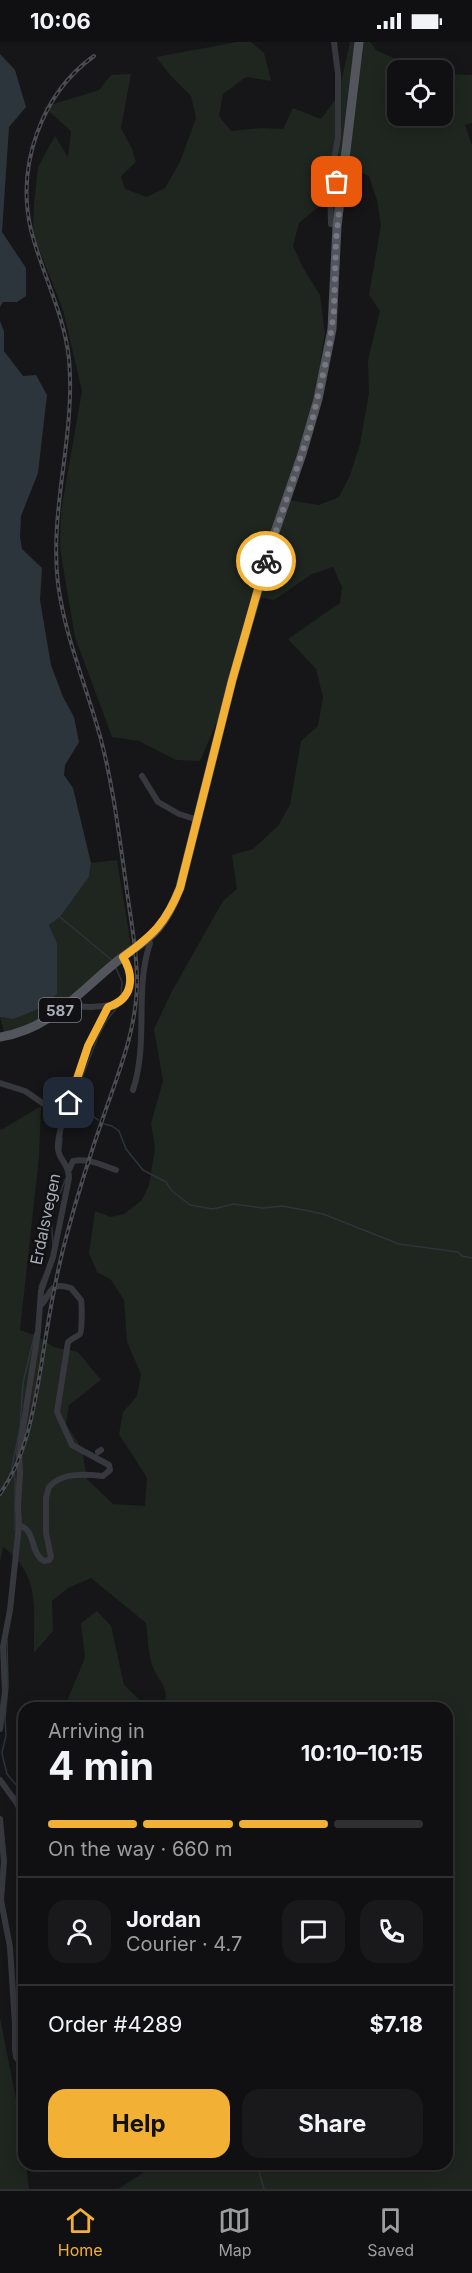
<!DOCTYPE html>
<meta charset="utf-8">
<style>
:root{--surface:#101012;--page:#19191b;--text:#f1f3f6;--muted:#9c9d9f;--line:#303032;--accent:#f2b134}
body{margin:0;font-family:Inter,sans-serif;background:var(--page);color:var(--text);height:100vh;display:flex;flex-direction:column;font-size:22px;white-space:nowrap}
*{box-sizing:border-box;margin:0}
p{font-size:20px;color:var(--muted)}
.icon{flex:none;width:33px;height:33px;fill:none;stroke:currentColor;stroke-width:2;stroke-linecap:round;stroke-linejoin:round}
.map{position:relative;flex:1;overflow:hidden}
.drawer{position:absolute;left:18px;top:1660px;width:435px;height:468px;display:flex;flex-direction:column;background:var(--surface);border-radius:18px;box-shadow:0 3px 15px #0003,0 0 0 2px var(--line)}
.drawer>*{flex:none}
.controls{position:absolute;left:387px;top:18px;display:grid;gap:12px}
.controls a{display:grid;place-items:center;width:66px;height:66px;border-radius:12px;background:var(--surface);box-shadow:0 3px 15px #0003,0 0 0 2px var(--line);font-size:30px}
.pin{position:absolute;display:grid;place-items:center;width:51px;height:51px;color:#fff;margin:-26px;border-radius:12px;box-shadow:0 3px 9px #0006}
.courier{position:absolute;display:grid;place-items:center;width:60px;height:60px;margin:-30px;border:4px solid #f2b134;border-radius:50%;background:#fff;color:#222;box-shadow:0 2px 8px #0007}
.overview em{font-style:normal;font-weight:700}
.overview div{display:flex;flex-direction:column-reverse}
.overview{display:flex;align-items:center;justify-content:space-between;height:102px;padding:0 30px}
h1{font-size:39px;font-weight:700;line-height:45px}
.bar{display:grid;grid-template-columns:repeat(4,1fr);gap:9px 6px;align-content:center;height:72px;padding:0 30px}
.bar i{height:8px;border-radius:4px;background:var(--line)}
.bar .active{background:var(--accent)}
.bar p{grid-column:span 4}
.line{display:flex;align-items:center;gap:15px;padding:0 30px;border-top:2px solid var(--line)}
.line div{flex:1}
.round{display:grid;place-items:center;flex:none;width:63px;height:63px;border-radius:18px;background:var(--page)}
.button{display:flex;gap:12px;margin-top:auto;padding:12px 30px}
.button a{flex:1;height:69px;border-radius:18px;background:var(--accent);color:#111;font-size:24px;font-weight:700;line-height:69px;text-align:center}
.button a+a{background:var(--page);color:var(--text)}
.status{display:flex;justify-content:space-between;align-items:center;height:42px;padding:0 30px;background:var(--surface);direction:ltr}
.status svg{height:16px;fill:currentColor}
.dock{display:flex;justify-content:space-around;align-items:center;height:84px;border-top:2px solid var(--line);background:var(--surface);font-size:16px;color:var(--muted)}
.dock a{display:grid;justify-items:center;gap:3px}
.dock .active{color:var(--accent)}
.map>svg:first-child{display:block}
.green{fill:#1e261f;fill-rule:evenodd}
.water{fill:#2c353c}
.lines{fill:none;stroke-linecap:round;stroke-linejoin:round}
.stream{stroke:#2c353c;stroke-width:1.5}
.minor{stroke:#37383d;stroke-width:6}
.primary{stroke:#53555c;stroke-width:9}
.rail-casing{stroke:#4a4c52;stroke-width:4}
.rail{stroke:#111113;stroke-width:1.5;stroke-dasharray:4.5;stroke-linecap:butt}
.done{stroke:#757880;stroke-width:6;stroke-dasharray:0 10.8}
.route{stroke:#f2b134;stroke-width:8}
.labels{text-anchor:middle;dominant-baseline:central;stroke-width:5;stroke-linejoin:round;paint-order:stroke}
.shield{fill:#111113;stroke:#7b7e86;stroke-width:1.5}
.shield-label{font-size:15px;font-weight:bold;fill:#a8adb8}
.street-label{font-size:16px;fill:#a8adb8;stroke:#111113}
</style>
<div class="status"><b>10:06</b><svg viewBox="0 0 49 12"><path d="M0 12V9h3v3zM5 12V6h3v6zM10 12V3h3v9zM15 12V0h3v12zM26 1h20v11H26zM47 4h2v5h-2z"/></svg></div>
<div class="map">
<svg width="472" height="2147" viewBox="0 0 472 2147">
<rect width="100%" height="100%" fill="#161618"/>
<path class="green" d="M 237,0 L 251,0 L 264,11 L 271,39 L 246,35 L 223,52 L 219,74 L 231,89 L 261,86 L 283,87 L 293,66 L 321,77 L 338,54 L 350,0 L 370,0 L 376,8 L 417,27 L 424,28 L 398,28 L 398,74 L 442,74 L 443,32 L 472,33 L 472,81 L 465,83 L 472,103 L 472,2147 L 118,2147 L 155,2123 L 186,2126 L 194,2122 L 447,2122 L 447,1666 L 163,1666 C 171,1644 159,1642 152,1623 C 148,1611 148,1594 146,1581 L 91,1536 L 68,1546 L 52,1559 L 53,1589 L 34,1611 C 33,1569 42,1533 3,1505 L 0,1520 L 0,1085 L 1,1088 L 41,1064 L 39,1115 L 20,1288 L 37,1294 L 54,1305 L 78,1310 L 101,1338 L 69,1363 L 66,1382 L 82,1407 L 87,1437 L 113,1462 L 145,1464 L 147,1436 L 119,1392 L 123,1370 L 137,1354 L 141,1332 L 127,1300 L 124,1258 L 111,1238 L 97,1230 L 89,1211 L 95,1169 L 111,1175 L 124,1172 L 142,1158 L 149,1143 L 155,1107 L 151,1081 L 163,1039 L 154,987 L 172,949 L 223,859 L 237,847 L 232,813 L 253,807 L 278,784 L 290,763 L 301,699 L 318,684 L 323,655 L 316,627 L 288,597 L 340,561 L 342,545 L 333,525 L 312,532 L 274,558 L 255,554 L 220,672 L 200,719 L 176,718 L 139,699 L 112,695 L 75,595 L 60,507 L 61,469 L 82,349 L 63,268 L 33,192 L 34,162 L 38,125 L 55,94 L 68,115 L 71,89 L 44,65 L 99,48 L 111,33 L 131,32 L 121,86 L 132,107 L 136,120 L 121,134 L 125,147 L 147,155 L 165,146 L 180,120 L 196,76 L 191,54 L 170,33 L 156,15 ZM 343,123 L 369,134 L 377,158 L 381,183 L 369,253 L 380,269 L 368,318 L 369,351 L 360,402 L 350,433 L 339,455 L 319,463 L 288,458 L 319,347 L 321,313 L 325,291 L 320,253 L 302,224 L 293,204 L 299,181 L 324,160 Z
M 117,818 L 131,904 L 48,974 L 27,985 L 4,990 L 0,975 L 15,977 L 57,952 L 57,901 L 49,883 L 60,875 L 89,835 L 91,821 Z
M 97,1569 L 111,1584 L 124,1643 L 148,1666 L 64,1666 L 85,1616 L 81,1581 Z
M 24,1711 L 24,1788 L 12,1758 L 21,1743 L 19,1717 Z
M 0,1976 L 23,2092 L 24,2122 L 26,2123 L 29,2147 L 0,2147 Z"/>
<path class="water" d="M 0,12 L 15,28 L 26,65 L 9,85 L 2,190 L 26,226 L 26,254 L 17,260 L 3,260 L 0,265 Z
M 0,279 L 4,289 L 4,309 L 23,334 L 36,333 L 47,353 L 38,431 L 21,474 L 20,495 L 22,507 L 42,526 L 40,558 L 51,623 L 63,655 L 74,675 L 79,700 L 65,723 L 64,733 L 73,746 L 91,821 L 89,835 L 60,875 L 49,883 L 57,901 L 57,952 L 40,966 L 14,977 L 0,975 Z"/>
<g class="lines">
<path class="stream" d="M 60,875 L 113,919
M 116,926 L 122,940 L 121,955
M 77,1049 C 86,1059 87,1071 98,1078
M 68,1071 L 98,995 L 107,978 L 119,963
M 104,1082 L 112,1084 L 119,1089 L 126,1107 L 143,1128 L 166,1140 L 172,1149 L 190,1163 L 213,1167 L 234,1162 L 263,1166 L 282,1164 L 304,1168 L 323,1172 L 399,1202 L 458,1210 L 462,1214 L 472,1216
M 61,1107 L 62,1096
M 53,1202 L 51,1174 L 66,1136
M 39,1245 L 44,1233
M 15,1488 L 15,1438 L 12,1425 L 20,1386 L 23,1341 L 35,1291
M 7,1599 L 8,1644 L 5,1676 L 6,1694 L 2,1710 L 3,1716 L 7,1732 L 24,1752
M 257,2122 L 264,2147"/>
<path class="minor" d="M 331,182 L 330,139 L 338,96 L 338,32 L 334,0
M 142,734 L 158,760 L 179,772 L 198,778
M 69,960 C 75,965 84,965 91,965 C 115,963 129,965 129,936 C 129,926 128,923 123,915
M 0,1041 L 25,1049 L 44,1062
M 133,1048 C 149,998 134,949 150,901 L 148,896
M 69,1128 L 73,1119 C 88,1116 102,1123 116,1128
M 98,1410 L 101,1408
M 19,1483 C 37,1489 29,1510 44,1519 L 49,1518 L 51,1515 L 46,1491 L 46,1456 L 49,1445 C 62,1430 85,1432 103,1434 L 110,1428 L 109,1423 L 72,1403 L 57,1370 L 68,1300 C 72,1296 77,1295 80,1292 C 82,1290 82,1262 81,1258 L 71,1246 C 49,1239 52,1251 41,1263
M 0,1687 L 5,1650 L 3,1605 L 10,1568 L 19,1483 L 18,1464 L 20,1430 L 19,1412 L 38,1290 L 41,1249 L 53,1215 L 69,1136 C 69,1122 59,1118 58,1107 C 56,1090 81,1019 89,1002 C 95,989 104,978 108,965
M 0,1738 L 24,1771
M 0,1777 L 4,1819 L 1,1858 L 10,1905 L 15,1982 L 15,2007 L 16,2015 L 24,2026"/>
<path class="primary" d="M 0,995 C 50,987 77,952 115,921 C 129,909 147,900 158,886 C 168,874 174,860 180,846 L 232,639 L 273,496 L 302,412 L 318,357 L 332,287 L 337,184 L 359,0"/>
<g class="rail-casing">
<path id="rail" d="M 0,1452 C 27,1413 33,1370 41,1325 C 48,1280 55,1236 67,1192 C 78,1151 91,1110 105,1070 C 120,1027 137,985 137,939 C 137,907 130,874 126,842 C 119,793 113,742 100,694 C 86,643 65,595 58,542 C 49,466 76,393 69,317 C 64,271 42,232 31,188 C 16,124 41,52 94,14"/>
</g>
<use href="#rail" class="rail"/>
</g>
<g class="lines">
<path class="done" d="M 266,519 L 311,384 L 329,306 L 334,268 L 336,198 L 342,141 L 337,140"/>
<path class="route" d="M 69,1061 L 88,1004 L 108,965 C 133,957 135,935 123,915 C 153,893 166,881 180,846 L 232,639 L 266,519"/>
</g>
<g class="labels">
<rect class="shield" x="39" y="956" width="42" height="24" rx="4.5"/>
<g class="shield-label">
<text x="60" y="968">587</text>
</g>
<g class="street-label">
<text transform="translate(45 1177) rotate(-78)">Erdalsvegen</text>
</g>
</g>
</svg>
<div class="controls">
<a><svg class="icon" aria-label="locate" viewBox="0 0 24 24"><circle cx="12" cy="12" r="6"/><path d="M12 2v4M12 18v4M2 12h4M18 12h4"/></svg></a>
</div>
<div class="pin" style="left:337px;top:140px;background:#ea580c"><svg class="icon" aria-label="bag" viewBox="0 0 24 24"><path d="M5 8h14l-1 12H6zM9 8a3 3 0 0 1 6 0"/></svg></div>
<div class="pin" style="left:69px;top:1061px;background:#1f2937"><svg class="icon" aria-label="home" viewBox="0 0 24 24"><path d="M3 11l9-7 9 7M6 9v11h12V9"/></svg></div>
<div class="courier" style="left:266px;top:519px"><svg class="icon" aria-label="bike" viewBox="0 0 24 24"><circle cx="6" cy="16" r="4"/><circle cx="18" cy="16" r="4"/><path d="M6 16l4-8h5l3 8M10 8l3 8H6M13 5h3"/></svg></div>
<section class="drawer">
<div class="overview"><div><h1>4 min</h1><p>Arriving in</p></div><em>10:10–10:15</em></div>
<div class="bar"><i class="active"></i><i class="active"></i><i class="active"></i><i></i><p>On the way · 660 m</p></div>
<div class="line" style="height:108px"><a class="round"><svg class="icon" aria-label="person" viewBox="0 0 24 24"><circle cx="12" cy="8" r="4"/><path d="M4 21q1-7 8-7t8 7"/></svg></a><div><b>Jordan</b><p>Courier · 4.7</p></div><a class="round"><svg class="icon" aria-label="chat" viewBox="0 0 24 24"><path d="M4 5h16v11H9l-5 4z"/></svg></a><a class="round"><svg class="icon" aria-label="phone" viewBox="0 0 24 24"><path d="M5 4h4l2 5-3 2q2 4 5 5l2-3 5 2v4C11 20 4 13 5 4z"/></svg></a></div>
<div class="line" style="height:78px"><div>Order #4289</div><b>$7.18</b></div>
<div class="button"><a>Help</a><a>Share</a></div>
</section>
</div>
<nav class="dock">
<a class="active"><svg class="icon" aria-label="home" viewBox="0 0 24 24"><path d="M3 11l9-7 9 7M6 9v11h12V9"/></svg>Home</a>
<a><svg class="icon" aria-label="map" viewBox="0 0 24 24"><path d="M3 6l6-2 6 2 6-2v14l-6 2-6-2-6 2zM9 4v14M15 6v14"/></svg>Map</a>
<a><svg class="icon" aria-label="saved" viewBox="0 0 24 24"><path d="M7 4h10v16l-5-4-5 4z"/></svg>Saved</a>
</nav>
